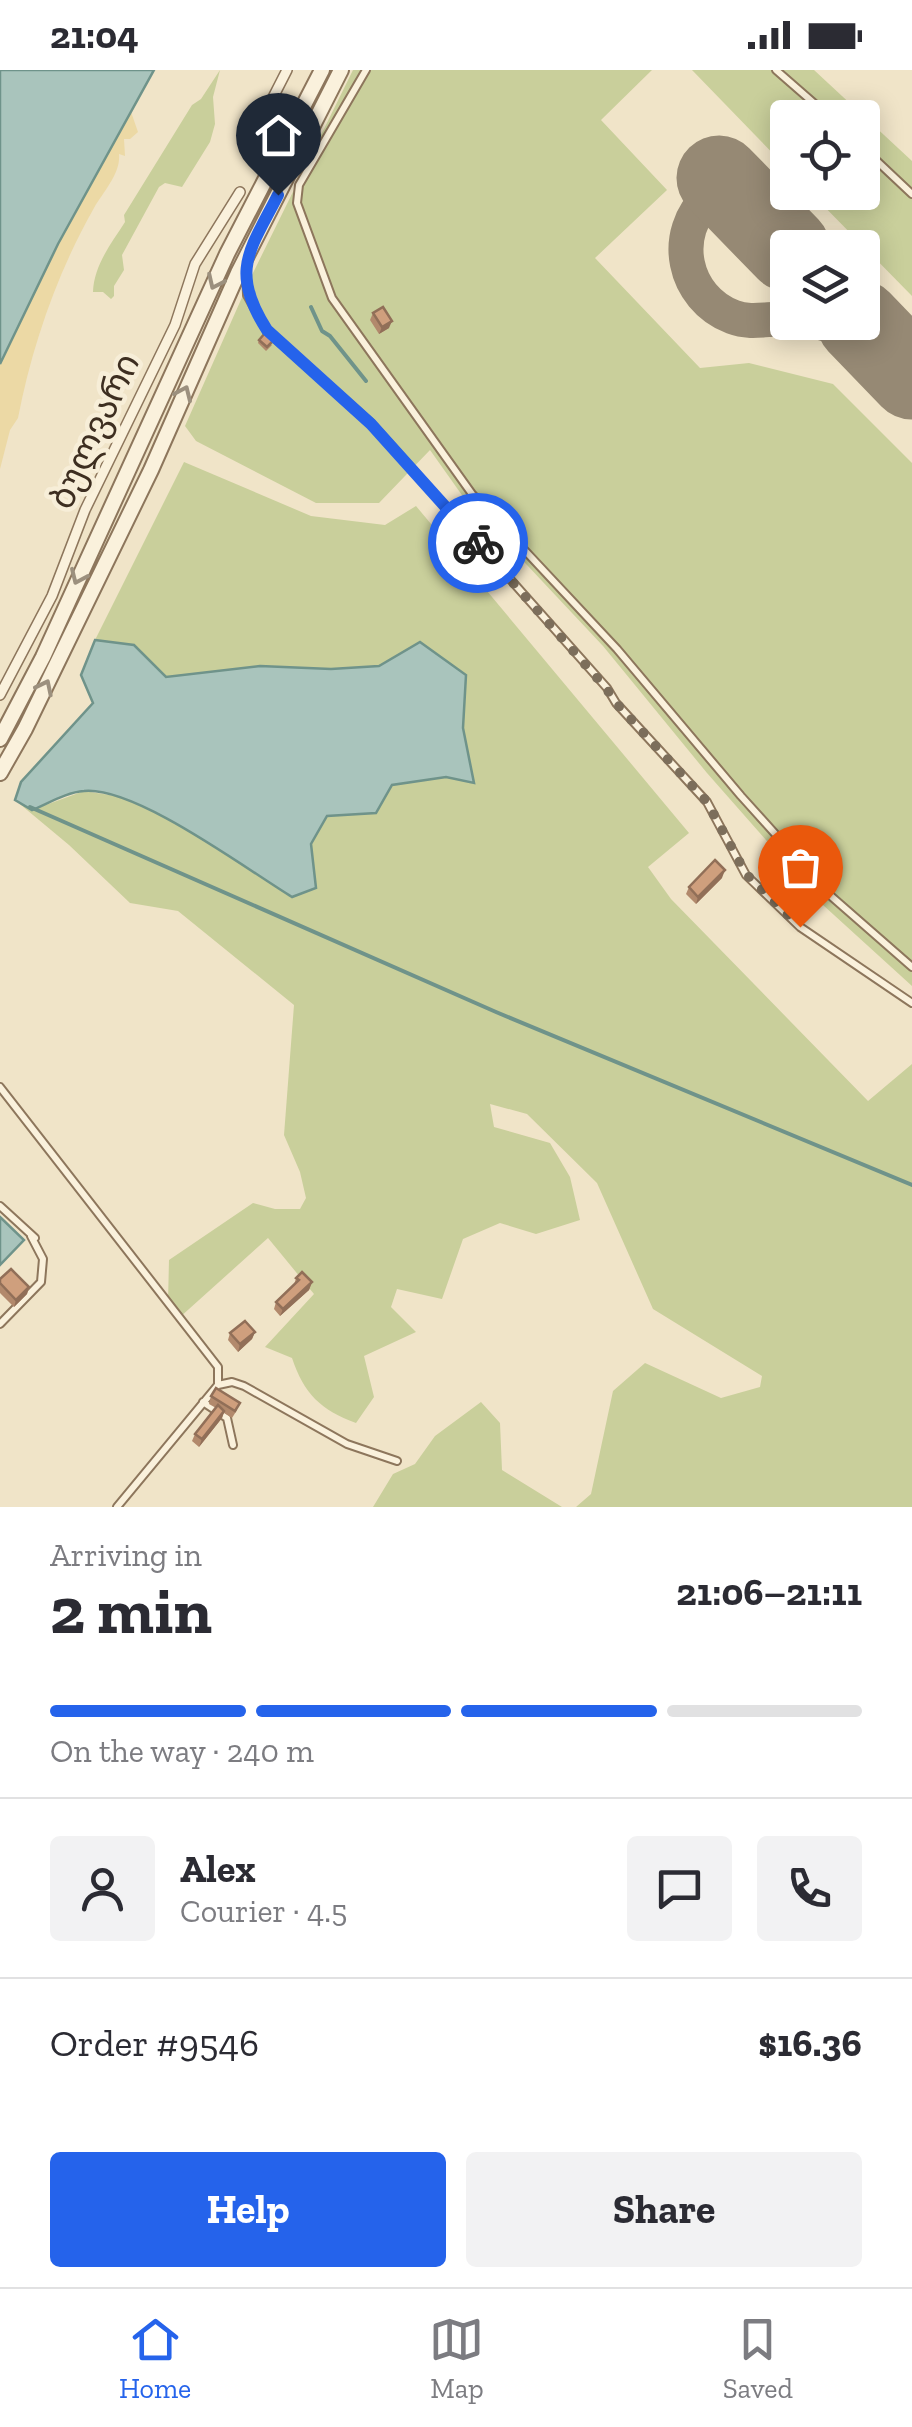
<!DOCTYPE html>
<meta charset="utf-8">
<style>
:root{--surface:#fff;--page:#f2f2f3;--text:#2b2b33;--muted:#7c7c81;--line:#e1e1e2;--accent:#2563eb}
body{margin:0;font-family:"Zilla Slab","Noto Sans Georgian",serif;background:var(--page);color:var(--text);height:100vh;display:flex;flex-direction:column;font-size:38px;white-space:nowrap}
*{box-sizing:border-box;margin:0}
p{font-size:32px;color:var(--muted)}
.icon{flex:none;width:55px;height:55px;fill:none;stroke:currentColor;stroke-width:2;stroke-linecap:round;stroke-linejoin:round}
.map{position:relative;height:1437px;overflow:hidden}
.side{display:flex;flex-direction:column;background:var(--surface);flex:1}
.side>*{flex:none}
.controls{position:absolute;left:770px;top:30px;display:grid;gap:20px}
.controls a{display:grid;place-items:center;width:110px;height:110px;border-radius:10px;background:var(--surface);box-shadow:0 5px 25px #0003;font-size:50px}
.pin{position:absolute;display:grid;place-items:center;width:85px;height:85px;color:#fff;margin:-102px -42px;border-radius:50% 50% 50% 0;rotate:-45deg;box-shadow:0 0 10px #0007}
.pin .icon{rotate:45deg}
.courier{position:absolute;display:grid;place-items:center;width:100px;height:100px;margin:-50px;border:8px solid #2563eb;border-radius:50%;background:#fff;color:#222;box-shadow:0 2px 12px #0007}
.headline em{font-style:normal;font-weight:700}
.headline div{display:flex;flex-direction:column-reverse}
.headline{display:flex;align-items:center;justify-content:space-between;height:170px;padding:0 50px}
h1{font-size:65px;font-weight:700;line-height:75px}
.bar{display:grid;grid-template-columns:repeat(4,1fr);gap:15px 10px;align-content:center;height:120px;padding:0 50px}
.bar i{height:12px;border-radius:8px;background:var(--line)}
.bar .on{background:var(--accent)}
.bar p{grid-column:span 4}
.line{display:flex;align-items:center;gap:25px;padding:0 50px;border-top:2px solid var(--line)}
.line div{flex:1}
.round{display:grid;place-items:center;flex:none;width:105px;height:105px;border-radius:10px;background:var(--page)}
.primary-button{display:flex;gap:20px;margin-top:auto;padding:20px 50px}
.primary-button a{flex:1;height:115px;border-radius:10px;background:var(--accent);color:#fff;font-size:40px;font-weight:700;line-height:115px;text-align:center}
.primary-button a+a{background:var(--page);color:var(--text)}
.status{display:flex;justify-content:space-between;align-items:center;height:70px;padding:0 50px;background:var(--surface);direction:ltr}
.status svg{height:28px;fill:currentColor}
.tab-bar{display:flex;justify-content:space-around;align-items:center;height:140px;border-top:2px solid var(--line);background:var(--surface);font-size:28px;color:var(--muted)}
.tab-bar a{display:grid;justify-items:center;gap:5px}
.tab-bar .on{color:var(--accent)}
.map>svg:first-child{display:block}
.green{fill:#c9cf9b}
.sand{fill:#ecd9a5}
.water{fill:#a9c4bc;stroke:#6f938a;stroke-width:2.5}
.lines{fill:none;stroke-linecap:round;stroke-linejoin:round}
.stream{stroke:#6f938a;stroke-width:4}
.taxiway{stroke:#968974;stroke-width:35}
.runway{stroke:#968974;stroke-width:85}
.service-casing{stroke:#8d765c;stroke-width:10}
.pedestrian-casing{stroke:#8d765c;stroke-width:12}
.tertiary-casing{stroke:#8d765c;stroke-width:18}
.service{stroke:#faf1dc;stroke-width:6}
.pedestrian{stroke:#faf1dc;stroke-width:9}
.tertiary{stroke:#faf1dc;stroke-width:14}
.wall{fill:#b2896c}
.shaded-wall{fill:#916f58}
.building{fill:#cf9f7d;stroke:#916f58;stroke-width:2.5}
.oneway{stroke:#9c907e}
.done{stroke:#7c6e5b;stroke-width:10;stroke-dasharray:0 18}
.route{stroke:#2563eb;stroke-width:12}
.labels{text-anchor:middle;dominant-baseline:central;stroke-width:9;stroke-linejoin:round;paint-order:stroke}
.street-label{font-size:35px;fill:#3d2e20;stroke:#f7eed8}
</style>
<div class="status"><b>21:04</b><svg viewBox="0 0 49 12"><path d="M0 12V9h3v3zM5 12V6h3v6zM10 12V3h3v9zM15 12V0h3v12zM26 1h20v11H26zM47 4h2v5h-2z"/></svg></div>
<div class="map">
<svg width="912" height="1437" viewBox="0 0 912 1437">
<rect width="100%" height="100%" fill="#f0e4c8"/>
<path class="green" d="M 220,0 L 213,27 L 215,54 L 210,72 L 182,117 L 165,113 L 159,117 L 122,185 L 124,200 L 114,216 L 114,226 L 111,229 L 103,222 L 93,222 C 94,195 111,174 125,152 L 124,145 L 192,35 L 201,29 Z
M 333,0 L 222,223 L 73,551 L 257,145 Z
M 353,0 L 652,0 L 601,50 L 667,120 L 595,188 L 700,298 L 749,293 L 833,314 L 912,393 L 912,916 L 823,835 L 707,703 L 603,576 L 464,428 L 430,380 L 379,433 L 316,433 L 196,371 L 185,356 L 251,207 Z
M 692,0 L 814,0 L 912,91 L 912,226 L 811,123 L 862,122 L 862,48 L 788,48 L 787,98 Z
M 184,392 L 311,446 L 385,455 L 416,436 L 689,763 L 648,797 L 671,829 L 868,1031 L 912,994 L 912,1437 L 576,1437 L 591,1424 L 613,1321 L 645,1293 L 721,1328 L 760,1317 L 762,1306 L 653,1239 L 597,1113 L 527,1044 L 490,1034 L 494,1057 L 550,1073 L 570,1107 L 580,1150 L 536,1164 L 500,1153 L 463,1169 L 442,1229 L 397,1219 L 391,1237 L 416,1262 L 364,1286 L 374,1327 L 356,1353 C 321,1340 304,1324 292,1288 L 265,1277 L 314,1224 L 268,1168 L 179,1248 L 168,1232 L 169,1190 L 253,1133 L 275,1139 L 300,1139 L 306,1128 L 300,1102 L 284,1065 L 294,935 L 178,841 L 130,833 L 69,775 L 15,730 L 32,740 L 84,721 L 122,727 L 167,747 L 292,827 L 316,817 L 311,774 L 327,746 L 376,743 L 392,715 L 446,707 L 463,658 L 466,605 L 379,596 L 331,599 L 260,596 L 165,607 L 134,575 L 95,570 Z
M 481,1332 L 500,1353 L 502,1400 L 562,1437 L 373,1437 L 393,1404 L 415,1394 L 435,1366 Z"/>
<path class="sand" d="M 130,39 L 138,62 L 130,69 L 124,69 L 125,86 L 119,84 C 121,103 104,121 94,138 C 57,203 32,276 18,348 L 10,360 L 0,399 L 0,294 L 58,174 Z"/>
<path class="water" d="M 0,0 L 154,0 L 58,174 L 0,294 Z
M 95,570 L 134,575 L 166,607 L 260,596 L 331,599 L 379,596 L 420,572 L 466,605 L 463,658 L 474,713 L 446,707 L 392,715 L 376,743 L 327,746 L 311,774 L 316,818 L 292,827 C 246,799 135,716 84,721 C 67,722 47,734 32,740 L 15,730 L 21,712 L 93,633 L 81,605 Z
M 0,1147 L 24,1170 L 0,1195 Z"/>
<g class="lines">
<path class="stream" d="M 311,237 L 322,261 L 330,266 L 366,311
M 30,737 L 496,942 L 912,1115"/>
<path class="taxiway" d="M 788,249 C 769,248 751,254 733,247 C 683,228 669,163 710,127 C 722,117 739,113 753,109 L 818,178
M 819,252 L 874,269 L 903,297"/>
<path class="runway" d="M 719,108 L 788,179
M 859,252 L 912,307"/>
<g class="service-casing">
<path id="service" d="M 366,0 L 299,115 L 297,133 L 332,228 L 472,424 L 617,579 L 741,726 L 832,827 L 912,897
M 776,0 L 831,48
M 862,77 L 912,124
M 246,196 L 247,225 L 267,261 L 371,353 L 607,618 L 616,633 L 707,732 L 746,805 L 800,857 L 912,933
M 0,1017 L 218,1297 L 218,1315 L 117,1437
M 0,1136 L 35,1168 L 31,1166 L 43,1189 L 41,1212 L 0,1254
M 218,1315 L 232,1312 L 244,1316 L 347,1374 L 397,1391
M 203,1332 L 227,1348 L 233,1375"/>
</g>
<g class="pedestrian-casing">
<path id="pedestrian" d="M 261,51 L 287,0
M 0,625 L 52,526 L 85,440 L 175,255 L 195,194 L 240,122"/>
</g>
<g class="tertiary-casing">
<path id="tertiary" d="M 0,669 L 43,587 L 227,184 L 322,0
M 0,703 L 25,659 L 151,400 L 238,203 L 341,0"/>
</g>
<use href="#service" class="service"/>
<use href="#pedestrian" class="pedestrian"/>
<use href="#tertiary" class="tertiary"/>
</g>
<path class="wall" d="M 373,243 L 389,258 L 379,264 L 370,250 Z
M 259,270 L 272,275 L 266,281 L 258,273 Z
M 722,808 L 696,834 L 686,824 L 689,817 Z
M 296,1208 L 312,1212 L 309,1220 L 280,1246 L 274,1239 L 276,1232 L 294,1215 Z
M 0,1209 L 29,1217 L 27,1224 L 14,1237 L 0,1223 Z
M 255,1262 L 252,1269 L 238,1282 L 228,1270 L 230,1263 Z
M 211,1326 L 237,1340 L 232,1348 L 224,1343 L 222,1348 L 199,1377 L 192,1371 L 195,1364 L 216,1338 L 209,1334 Z"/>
<path class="shaded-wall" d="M 392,251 L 389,258 L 379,264 L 382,257 Z
M 725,800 L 722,808 L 696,834 L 698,827 Z
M 312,1212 L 309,1220 L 280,1246 L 283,1239 Z
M 29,1217 L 27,1224 L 14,1237 L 16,1230 Z
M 255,1262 L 252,1269 L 238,1282 L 240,1274 Z
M 224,1341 L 222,1348 L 199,1377 L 202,1369 Z"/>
<path class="building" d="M 383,237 L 392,251 L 382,257 L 373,243 Z
M 265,263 L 273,271 L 267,277 L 259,270 Z
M 715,790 L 725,800 L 698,827 L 689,817 Z
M 11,1199 L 29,1217 L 16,1230 L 0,1213 L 0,1209 Z
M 302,1202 L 312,1212 L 283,1239 L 276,1232 L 299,1210 L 296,1208 Z
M 245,1251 L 255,1262 L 240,1274 L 230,1263 Z
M 216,1318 L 240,1333 L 235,1341 L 211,1326 Z
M 218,1335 L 224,1341 L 202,1369 L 195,1364 Z"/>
<defs><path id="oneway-chevron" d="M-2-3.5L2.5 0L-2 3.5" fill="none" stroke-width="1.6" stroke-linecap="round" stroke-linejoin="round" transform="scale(2.5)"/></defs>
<g class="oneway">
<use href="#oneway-chevron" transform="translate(215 212) rotate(115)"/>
<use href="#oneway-chevron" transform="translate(184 323) rotate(-66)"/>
<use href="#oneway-chevron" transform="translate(78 507) rotate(114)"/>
<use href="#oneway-chevron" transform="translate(45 617) rotate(-64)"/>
</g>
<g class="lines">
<path class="done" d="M 478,473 L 606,618 L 616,633 L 707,732 L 746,804 L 800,857"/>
<path class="route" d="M 278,125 C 250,180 229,201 267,260 L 371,354 L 478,473"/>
</g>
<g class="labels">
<g class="street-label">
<text transform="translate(94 361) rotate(-65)">ბულვარი</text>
</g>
</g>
</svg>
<div class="controls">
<a><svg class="icon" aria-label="locate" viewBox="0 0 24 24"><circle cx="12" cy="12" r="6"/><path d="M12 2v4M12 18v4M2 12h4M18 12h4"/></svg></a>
<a><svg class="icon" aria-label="layers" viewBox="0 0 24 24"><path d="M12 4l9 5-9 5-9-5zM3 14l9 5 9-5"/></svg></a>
</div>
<div class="pin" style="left:800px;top:857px;background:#ea580c"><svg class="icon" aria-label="bag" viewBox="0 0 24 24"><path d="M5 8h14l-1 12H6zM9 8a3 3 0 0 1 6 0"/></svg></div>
<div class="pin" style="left:278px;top:125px;background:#1f2937"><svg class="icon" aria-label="home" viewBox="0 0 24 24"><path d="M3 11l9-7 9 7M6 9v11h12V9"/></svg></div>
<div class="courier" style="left:478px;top:473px"><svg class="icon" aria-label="bike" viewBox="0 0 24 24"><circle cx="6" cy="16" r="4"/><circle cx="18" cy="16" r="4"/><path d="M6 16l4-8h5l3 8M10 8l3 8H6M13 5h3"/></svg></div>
</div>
<section class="side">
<div class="headline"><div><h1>2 min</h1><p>Arriving in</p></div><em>21:06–21:11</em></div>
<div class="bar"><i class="on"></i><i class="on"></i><i class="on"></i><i></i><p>On the way · 240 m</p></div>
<div class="line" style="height:180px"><a class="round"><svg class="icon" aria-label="person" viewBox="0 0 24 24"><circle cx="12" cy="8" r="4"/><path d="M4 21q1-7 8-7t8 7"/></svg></a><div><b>Alex</b><p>Courier · 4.5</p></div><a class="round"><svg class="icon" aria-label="chat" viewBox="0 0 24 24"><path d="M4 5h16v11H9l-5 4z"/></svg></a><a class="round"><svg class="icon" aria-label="phone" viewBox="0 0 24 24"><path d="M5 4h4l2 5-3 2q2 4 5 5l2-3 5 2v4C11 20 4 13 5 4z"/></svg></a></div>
<div class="line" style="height:130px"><div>Order #9546</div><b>$16.36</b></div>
<div class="primary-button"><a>Help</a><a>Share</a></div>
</section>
<nav class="tab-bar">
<a class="on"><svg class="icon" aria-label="home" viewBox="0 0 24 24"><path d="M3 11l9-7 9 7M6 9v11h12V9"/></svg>Home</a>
<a><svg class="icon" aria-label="map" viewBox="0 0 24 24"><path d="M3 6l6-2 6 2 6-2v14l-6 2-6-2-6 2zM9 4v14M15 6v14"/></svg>Map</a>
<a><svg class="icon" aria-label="saved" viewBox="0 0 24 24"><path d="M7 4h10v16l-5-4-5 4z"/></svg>Saved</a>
</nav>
